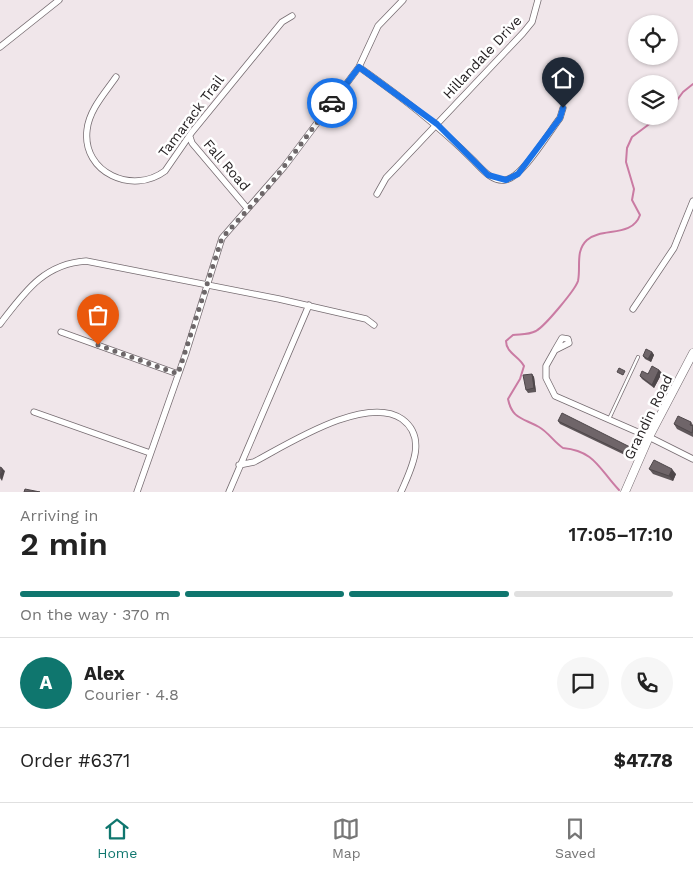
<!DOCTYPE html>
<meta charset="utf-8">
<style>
:root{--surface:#fff;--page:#f6f6f6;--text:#222;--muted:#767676;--line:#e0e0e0;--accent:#0f766e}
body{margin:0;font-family:"Work Sans",sans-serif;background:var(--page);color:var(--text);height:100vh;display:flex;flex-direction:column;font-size:19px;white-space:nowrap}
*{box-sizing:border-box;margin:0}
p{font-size:16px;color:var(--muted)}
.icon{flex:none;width:28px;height:28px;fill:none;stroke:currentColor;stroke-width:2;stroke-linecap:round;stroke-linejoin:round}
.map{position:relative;height:492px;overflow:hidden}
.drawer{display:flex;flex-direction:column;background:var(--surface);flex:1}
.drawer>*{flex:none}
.buttons{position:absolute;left:628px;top:15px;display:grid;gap:10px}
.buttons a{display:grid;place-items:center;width:50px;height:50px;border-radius:50%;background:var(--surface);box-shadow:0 1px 4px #0004;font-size:25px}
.pin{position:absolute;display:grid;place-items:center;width:42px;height:42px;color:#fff;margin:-51px -21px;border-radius:50% 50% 50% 0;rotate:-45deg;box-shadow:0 0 5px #0007}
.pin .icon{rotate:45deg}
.courier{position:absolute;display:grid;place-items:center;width:50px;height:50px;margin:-25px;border:4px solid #1a73e8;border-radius:50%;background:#fff;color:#222;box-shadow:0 1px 6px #0007}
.head em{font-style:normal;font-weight:600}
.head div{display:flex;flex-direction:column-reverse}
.head{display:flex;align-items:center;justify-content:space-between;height:85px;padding:0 20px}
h1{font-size:32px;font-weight:600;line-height:38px}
.bar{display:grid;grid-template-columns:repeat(4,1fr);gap:8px 5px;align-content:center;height:60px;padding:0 20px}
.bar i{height:6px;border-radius:4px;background:var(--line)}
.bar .selected{background:var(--accent)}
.bar p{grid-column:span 4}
.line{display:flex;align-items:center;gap:12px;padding:0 20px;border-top:1px solid var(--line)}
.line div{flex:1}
.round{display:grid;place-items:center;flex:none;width:52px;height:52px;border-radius:26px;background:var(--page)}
.dock{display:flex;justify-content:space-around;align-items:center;height:70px;border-top:1px solid var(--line);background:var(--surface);font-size:14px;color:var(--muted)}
.dock a{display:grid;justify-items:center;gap:2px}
.dock .selected{color:var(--accent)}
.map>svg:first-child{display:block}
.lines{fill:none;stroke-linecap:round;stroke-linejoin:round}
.stream{stroke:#ca7ba3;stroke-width:2}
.lane-casing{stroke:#766c71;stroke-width:4}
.street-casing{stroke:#766c71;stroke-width:7}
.secondary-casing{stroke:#766c71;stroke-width:9}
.lane{stroke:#fff;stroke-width:2.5}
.street{stroke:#fff;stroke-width:5.5}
.secondary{stroke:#fff;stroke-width:8}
.wall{fill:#5f575a}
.shaded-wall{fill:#4e474a}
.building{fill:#6f6569;stroke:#4e474a}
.done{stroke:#6d6769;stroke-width:5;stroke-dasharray:0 9}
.route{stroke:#1a73e8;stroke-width:6}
.labels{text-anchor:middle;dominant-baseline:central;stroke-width:5;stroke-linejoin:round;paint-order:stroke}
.street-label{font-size:14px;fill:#262224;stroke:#fff}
</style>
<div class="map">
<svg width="693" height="492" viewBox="0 0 693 492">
<rect width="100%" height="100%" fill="#f0e6ea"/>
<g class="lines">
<path class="stream" d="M 669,111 L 683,92 L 693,84
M 619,490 C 599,469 595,451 563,448 C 554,442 548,432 539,427 C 523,418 512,419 508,399 L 520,379 L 524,366 C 519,356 506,353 506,341 L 513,335 C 521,334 528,335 536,331 C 545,326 575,290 578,281 C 581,267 575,251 587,240 C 602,227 632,238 640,215 L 632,200 L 634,189 L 626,162 L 627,148 L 632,137 L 660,116"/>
<g class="lane-casing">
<path id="lane" d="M 609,419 L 638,357"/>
</g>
<g class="street-casing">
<path id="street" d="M 0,47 L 59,0
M 359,67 C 401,97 437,124 474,161 C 482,169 492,182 505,180 C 522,178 549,132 560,118 L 563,108
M 116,77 C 105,93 89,110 87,130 C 82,173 133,195 165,171 L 192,132 L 282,22 L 292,16
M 190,137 L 192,143 L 247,208
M 377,194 L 386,178 L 523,33 L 532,22 L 538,0
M 633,309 L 674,248 L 693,201
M 0,324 C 24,293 43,264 86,261 L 279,299 L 366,319 L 374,325
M 61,332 L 178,374
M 555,350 L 562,338 L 568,339 L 569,343 L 555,350 L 546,366 L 546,378 L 555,396 L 649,437 L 693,459
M 34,412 L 150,453
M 239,465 L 254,462 C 288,444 366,394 402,419 C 428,438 411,469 401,492
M 137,492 L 186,353 L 222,238 L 284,167 L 359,67 L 378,26 L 403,0
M 229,492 L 309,305"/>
</g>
<g class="secondary-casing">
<path id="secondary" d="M 625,492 L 649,437 L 693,353"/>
</g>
<use href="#lane" class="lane"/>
<use href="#street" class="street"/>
<use href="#secondary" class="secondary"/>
</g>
<path class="wall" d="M 652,352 L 654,355 L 651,362 L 645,359 L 643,356 Z
M 659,370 L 662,373 L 654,388 L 642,379 L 640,376 Z
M 532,374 L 534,377 L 536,392 L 528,393 L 526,390 Z
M 558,421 L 630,447 L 633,450 L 629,457 L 560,424 Z
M 691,422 L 693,425 L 693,437 L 677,429 L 674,424 Z
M 649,469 L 676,474 L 673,481 L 653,474 Z"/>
<path class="shaded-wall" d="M 652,352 L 654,355 L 651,362 L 648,359 Z
M 659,370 L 662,373 L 654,388 L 652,385 Z
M 532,374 L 534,377 L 536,392 L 534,388 Z
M 630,447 L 633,450 L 629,457 L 627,454 Z
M 2,468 L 5,471 L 2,481 L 0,478 Z
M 672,469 L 676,474 L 673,481 L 669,476 Z"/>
<path class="building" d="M 646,349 L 652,352 L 648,359 L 643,356 Z
M 652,366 L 659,370 L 652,385 L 640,376 L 642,371 L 648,374 Z
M 619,368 L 625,371 L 623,375 L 617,372 Z
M 532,374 L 534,388 L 526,390 L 523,375 Z
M 562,413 L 630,447 L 627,454 L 558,421 Z
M 678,416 L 691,422 L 690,425 L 693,426 L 692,433 L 674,424 Z
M 654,460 L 672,469 L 669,476 L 649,469 Z
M 0,467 L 2,468 L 0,477 Z
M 25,489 L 40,492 L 24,492 Z"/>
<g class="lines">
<path class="done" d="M 98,345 L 178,374 L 222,238 L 270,185 L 332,103"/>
<path class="route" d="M 332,103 L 359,67 L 437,124 L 488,175 L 506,180 L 518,174 L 560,118 L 563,108"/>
</g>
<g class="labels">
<g class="street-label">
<text transform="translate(482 57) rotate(-47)">Hillandale Drive</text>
<text transform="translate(191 116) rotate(-53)">Tamarack Trail</text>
<text transform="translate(227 165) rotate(49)">Fall Road</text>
<text transform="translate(648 417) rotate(-64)">Grandin Road</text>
</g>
</g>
</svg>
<div class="buttons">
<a><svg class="icon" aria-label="locate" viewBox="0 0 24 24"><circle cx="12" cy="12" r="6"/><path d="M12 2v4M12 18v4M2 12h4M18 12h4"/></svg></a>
<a><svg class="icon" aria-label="layers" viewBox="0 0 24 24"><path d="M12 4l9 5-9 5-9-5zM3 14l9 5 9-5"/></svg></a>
</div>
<div class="pin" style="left:98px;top:345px;background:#ea580c"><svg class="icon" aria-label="bag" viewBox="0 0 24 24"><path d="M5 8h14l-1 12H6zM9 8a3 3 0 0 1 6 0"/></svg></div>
<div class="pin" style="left:563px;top:108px;background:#1f2937"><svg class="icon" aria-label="home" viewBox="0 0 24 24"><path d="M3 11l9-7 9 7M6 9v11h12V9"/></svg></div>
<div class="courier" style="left:332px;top:103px"><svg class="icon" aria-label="car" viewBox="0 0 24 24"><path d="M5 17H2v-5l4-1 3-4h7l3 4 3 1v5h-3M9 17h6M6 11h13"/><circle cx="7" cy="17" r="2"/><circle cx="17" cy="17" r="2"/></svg></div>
</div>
<section class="drawer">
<div class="head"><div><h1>2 min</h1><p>Arriving in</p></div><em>17:05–17:10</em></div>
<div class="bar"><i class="selected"></i><i class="selected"></i><i class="selected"></i><i></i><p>On the way · 370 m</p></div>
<div class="line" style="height:90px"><b class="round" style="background:var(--accent);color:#fff">A</b><div><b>Alex</b><p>Courier · 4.8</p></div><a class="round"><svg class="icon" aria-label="chat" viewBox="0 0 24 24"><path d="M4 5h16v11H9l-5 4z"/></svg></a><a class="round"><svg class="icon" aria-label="phone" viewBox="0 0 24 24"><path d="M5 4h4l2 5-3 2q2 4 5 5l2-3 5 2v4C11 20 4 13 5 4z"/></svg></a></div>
<div class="line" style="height:65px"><div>Order #6371</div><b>$47.78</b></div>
</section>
<nav class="dock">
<a class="selected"><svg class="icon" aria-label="home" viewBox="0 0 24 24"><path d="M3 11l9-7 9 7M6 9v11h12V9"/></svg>Home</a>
<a><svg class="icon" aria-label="map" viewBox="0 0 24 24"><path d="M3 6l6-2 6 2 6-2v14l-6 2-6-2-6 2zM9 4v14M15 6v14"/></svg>Map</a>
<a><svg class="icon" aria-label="saved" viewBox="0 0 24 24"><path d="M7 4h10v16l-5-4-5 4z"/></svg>Saved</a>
</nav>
